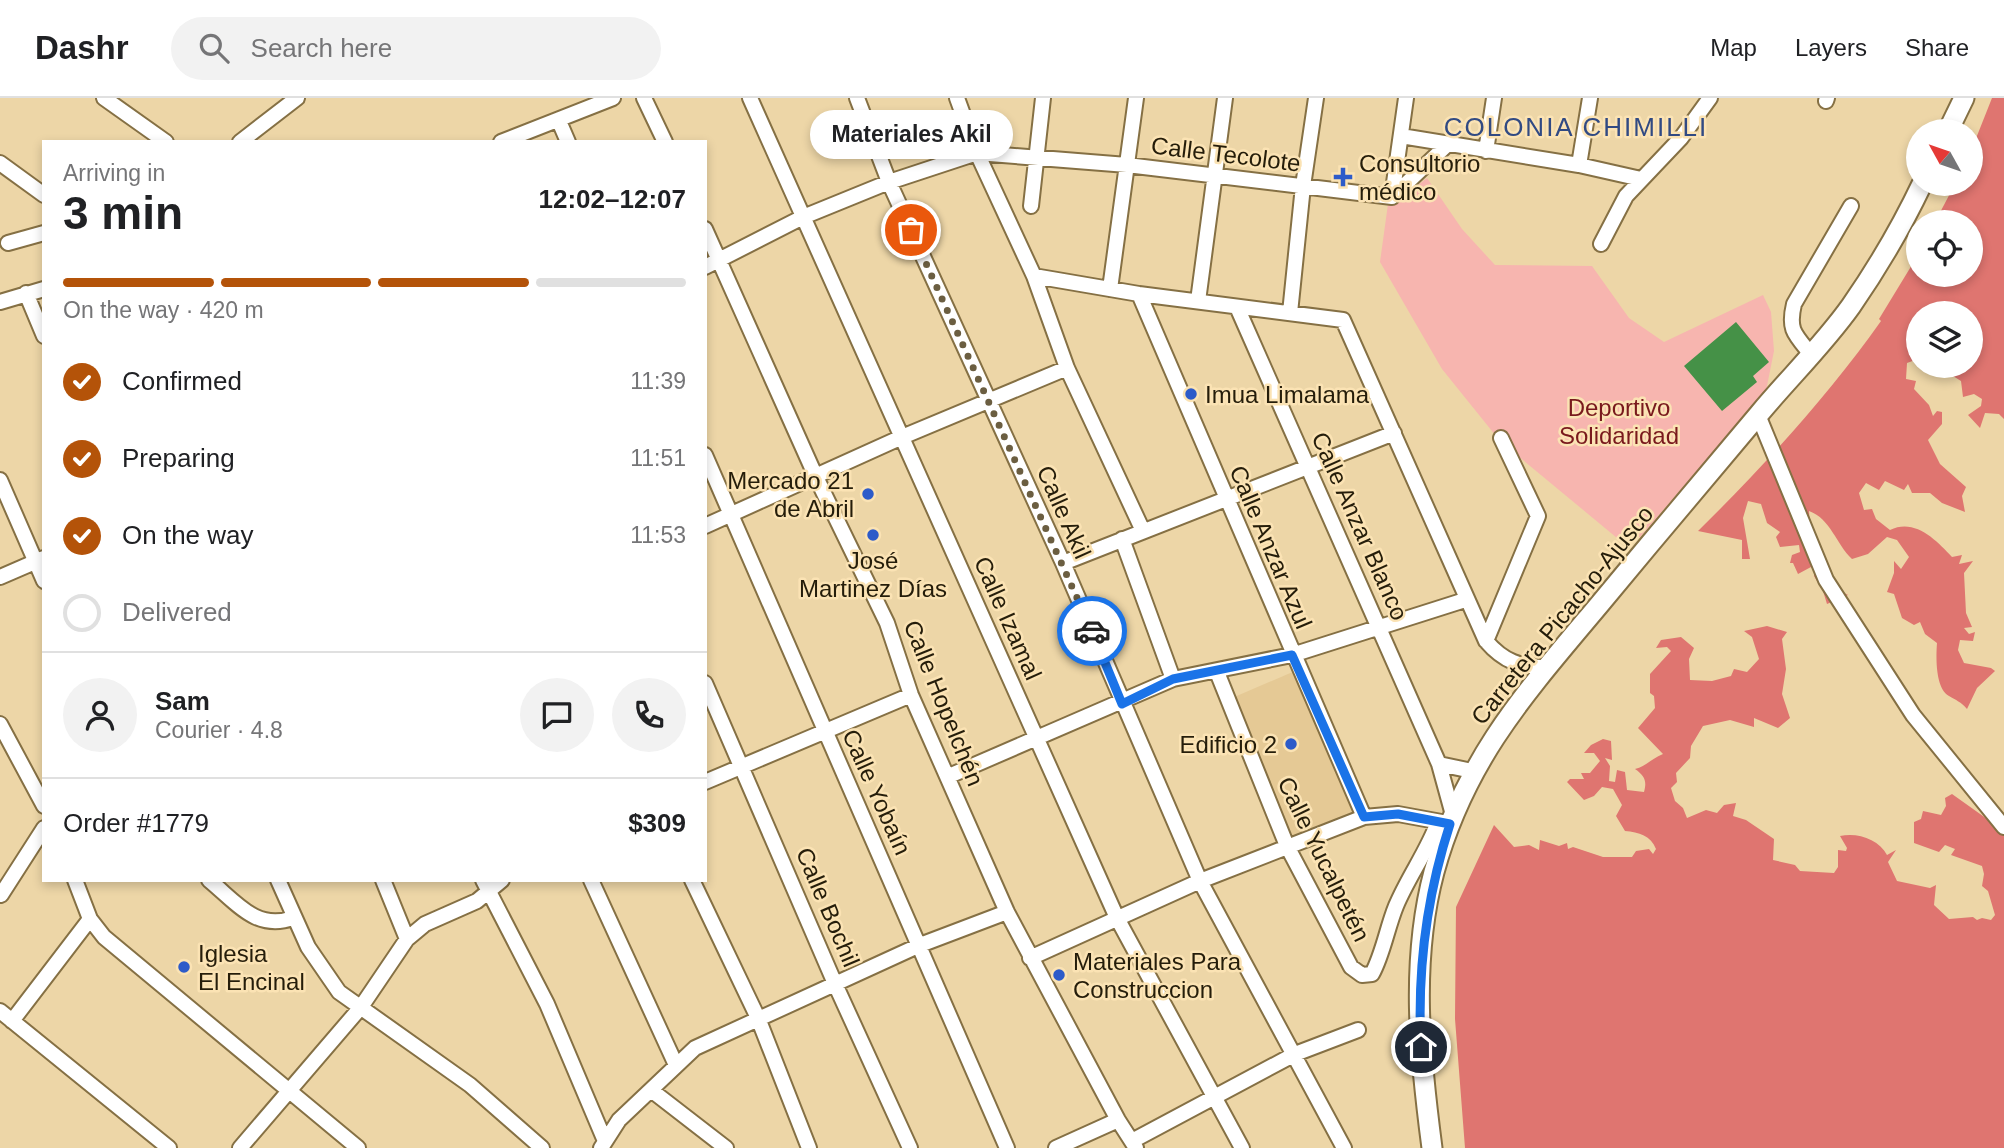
<!DOCTYPE html>
<meta charset="utf-8">
<style>
:root{--surface:#fff;--page:#f2f2f2;--text:#202124;--muted:#757577;--line:#e0e0e0;--accent:#b45309}
body{margin:0;font-family:Helvetica,sans-serif;background:var(--page);color:var(--text);height:100vh;display:flex;flex-direction:column;font-size:26px;white-space:nowrap}
*{box-sizing:border-box;margin:0}
p{font-size:23px;color:var(--muted)}
.icon{flex:none;width:38px;height:38px;fill:none;stroke:currentColor;stroke-width:2;stroke-linecap:round;stroke-linejoin:round}
.map{position:relative;flex:1;overflow:hidden}
.drawer{position:absolute;left:42px;top:42px;width:665px;height:742px;display:flex;flex-direction:column;background:var(--surface);border-radius:0px;box-shadow:0 4px 10px #0003}
.drawer>*{flex:none}
.needle{width:46px;rotate:310deg}
.fabs{position:absolute;left:1906px;top:21px;display:grid;gap:14px}
.fabs a{display:grid;place-items:center;width:77px;height:77px;border-radius:50%;background:var(--surface);box-shadow:0 4px 10px #0003;font-size:35px}
.pin{position:absolute;display:grid;place-items:center;width:60px;height:60px;color:#fff;margin:-30px;border:4px solid #fff;border-radius:50%;box-shadow:0 2px 7px #0007}
.courier{position:absolute;display:grid;place-items:center;width:70px;height:70px;margin:-35px;border:5px solid #1a73e8;border-radius:50%;background:#fff;color:#222;box-shadow:0 2px 9px #0007}
.bubble{position:absolute;height:49px;border-radius:24px;background:var(--surface);box-shadow:0 4px 10px #0003;font-size:23px;font-weight:700;line-height:49px;text-align:center}
.overview em{font-style:normal;font-weight:700}
.overview div{display:flex;flex-direction:column-reverse}
.overview{display:flex;align-items:center;justify-content:space-between;height:119px;padding:0 21px}
h1{font-size:46px;font-weight:700;line-height:52px}
.bar{display:grid;grid-template-columns:repeat(4,1fr);gap:10px 7px;align-content:center;height:84px;padding:0 21px}
.bar i{height:9px;border-radius:5px;background:var(--line)}
.bar .current{background:var(--accent)}
.bar p{grid-column:span 4}
.line{display:flex;align-items:center;gap:18px;padding:0 21px;border-top:2px solid var(--line)}
.line div{flex:1}
.round{display:grid;place-items:center;flex:none;width:74px;height:74px;border-radius:37px;background:var(--page)}
ol{padding:0 21px;list-style:none}
li{display:flex;align-items:center;gap:21px;height:77px}
li p{margin-inline-start:auto}
li .icon{padding:7px;border-radius:50%;background:var(--accent);color:#fff;stroke-width:4}
li:last-child{color:var(--muted)}
li i{width:38px;height:38px;border:4px solid var(--line);border-radius:50%}
header{display:flex;align-items:center;gap:42px;box-sizing:border-box;height:98px;padding:0 35px;background:var(--surface);border-bottom:2px solid var(--line)}
header strong{font-size:33px}
nav{display:flex;gap:38px;margin-inline-start:auto;font-size:24px}
.search{width:490px;height:63px;background:var(--page);display:flex;align-items:center;gap:18px;box-sizing:border-box;padding:0 24px;border-radius:38px;color:var(--muted);font-size:26px}
.map>svg:first-child{display:block}
.built{fill:#e5c995}
.green{fill:#f7b5af}
.forest{fill:#df7570}
.water{fill:#459147}
.lines{fill:none;stroke-linecap:round;stroke-linejoin:round}
.minor-casing{stroke:#857044;stroke-width:18}
.secondary-casing{stroke:#857044;stroke-width:23}
.minor{stroke:#fff;stroke-width:14}
.secondary{stroke:#fff;stroke-width:19}
.done{stroke:#6b5e41;stroke-width:7;stroke-dasharray:0 12.6}
.route{stroke:#1a73e8;stroke-width:9}
.poi-dot{fill:#2d5bc9;stroke:#fbe3b4;stroke-width:2.5}
.labels{text-anchor:middle;dominant-baseline:central;stroke-width:5;stroke-linejoin:round;paint-order:stroke}
.street-label{font-size:24px;fill:#251d0a;stroke:#fbe3b4}
.poi-label{font-size:24px;fill:#251d0a;stroke:#fbe3b4;text-anchor:start}
.park-label{font-size:24px;fill:#79191d;stroke:#fbe3b4}
.neighbourhood-label{font-size:26px;letter-spacing:2px;fill:#314a83;stroke:#fbe3b4}
</style>
<header>
<strong>Dashr</strong>
<div class="search"><svg class="icon" aria-label="search" viewBox="0 0 24 24"><circle cx="10" cy="10" r="6"/><path d="M15 15l6 6"/></svg>Search here</div>
<nav><a>Map</a><a>Layers</a><a>Share</a></nav>
</header>
<div class="map">
<svg width="2004" height="1050" viewBox="0 0 2004 1050">
<rect width="100%" height="100%" fill="#edd6a7"/>
<path class="built" d="M 1295,573 L 1360,713 L 1293,739 L 1232,600 Z"/>
<path class="green" d="M 1427,80 L 1462,131 L 1495,167 L 1592,168 L 1629,220 L 1664,244 L 1763,197 L 1771,214 L 1774,253 L 1766,293 L 1640,439 L 1617,440 L 1500,343 L 1442,271 L 1380,164 L 1388,106 L 1398,103 Z"/>
<path class="forest" d="M 1992,0 L 2004,0 L 2004,321 L 1999,316 L 1985,315 L 1980,330 L 1968,317 L 1981,308 L 1982,301 L 1974,296 L 1963,299 L 1961,283 L 1953,278 L 1953,268 L 1970,268 L 1970,215 L 1918,215 L 1918,261 L 1907,265 L 1906,281 L 1916,283 L 1914,291 L 1929,307 L 1933,318 L 1937,313 L 1942,314 L 1942,326 L 1928,342 L 1940,366 L 1966,389 L 1962,398 L 1965,414 L 1942,405 L 1930,395 L 1912,395 L 1908,386 L 1904,392 L 1885,383 L 1879,392 L 1866,385 L 1859,395 L 1864,412 L 1872,411 L 1876,421 L 1890,432 C 1915,420 1936,442 1952,459 L 1962,457 L 1959,466 L 1973,463 L 1964,475 L 1966,515 L 1972,529 L 1964,530 L 1969,536 L 1975,534 L 1973,543 L 1960,542 L 1958,552 L 1964,565 L 1991,570 L 1995,573 L 1977,590 L 1967,611 C 1961,604 1956,602 1949,598 C 1935,590 1936,558 1937,545 L 1925,536 L 1920,524 L 1914,527 L 1902,520 L 1894,496 L 1887,494 L 1894,475 L 1894,463 L 1901,471 L 1909,459 L 1897,442 L 1887,439 L 1868,456 L 1852,461 C 1836,446 1831,421 1809,413 L 1811,448 L 1840,493 L 1848,497 L 1827,506 L 1823,493 L 1814,478 L 1815,472 L 1811,469 L 1798,476 L 1793,465 L 1790,465 L 1792,457 L 1800,454 L 1799,447 L 1780,449 L 1776,439 L 1780,434 L 1767,425 L 1761,406 L 1748,403 L 1743,420 L 1750,461 L 1742,461 L 1742,442 L 1698,433 C 1764,368 1828,298 1881,223 L 1879,221 L 1918,157 L 1918,177 L 1970,177 L 1970,124 L 1935,124 L 1955,86 L 1970,86 L 1971,53 Z
M 1767,528 L 1787,534 L 1782,541 L 1786,571 L 1782,596 L 1790,620 L 1778,630 L 1754,620 L 1754,629 L 1730,622 L 1703,628 L 1691,648 L 1690,660 L 1676,675 L 1677,684 L 1671,690 L 1675,703 L 1683,710 L 1687,720 L 1706,712 L 1717,715 L 1724,707 L 1736,705 L 1733,718 L 1746,722 L 1774,741 L 1773,762 L 1795,767 L 1800,773 L 1834,775 L 1838,769 L 1838,752 L 1846,753 L 1847,750 L 1840,738 C 1857,734 1879,741 1887,757 L 1896,752 L 1888,764 L 1897,783 L 1930,790 L 1936,787 L 1934,807 L 1949,821 L 1973,819 L 1977,822 L 1982,820 L 1991,822 L 1995,817 L 1988,793 L 1982,788 L 1984,776 L 1982,768 L 1951,757 L 1955,751 L 1945,747 L 1939,754 L 1914,745 L 1914,724 L 1921,721 L 1923,713 L 1941,717 L 1946,708 L 1945,700 L 1952,696 L 2004,733 L 2004,1050 L 1465,1050 L 1455,921 L 1456,809 L 1494,727 L 1514,749 L 1529,747 L 1539,752 L 1540,742 L 1559,748 L 1567,745 L 1568,751 L 1573,749 L 1603,759 L 1632,759 L 1636,753 L 1649,751 L 1653,756 L 1656,751 C 1651,738 1639,734 1625,733 L 1616,718 L 1622,707 L 1613,691 L 1602,689 L 1594,698 L 1584,702 L 1567,684 L 1570,681 L 1584,681 L 1581,675 L 1590,675 L 1600,663 L 1594,655 L 1584,655 L 1591,647 L 1603,641 L 1611,643 L 1612,662 L 1605,660 L 1610,668 L 1609,683 L 1615,684 L 1617,672 L 1625,674 L 1627,692 L 1644,694 C 1647,683 1645,678 1635,671 C 1647,668 1652,660 1663,656 L 1638,630 L 1655,610 L 1654,598 L 1650,595 L 1650,576 L 1671,553 L 1667,549 L 1656,550 L 1661,542 L 1681,539 L 1694,550 L 1689,561 L 1690,582 L 1712,583 L 1731,578 L 1734,571 L 1747,574 L 1759,561 L 1752,539 L 1744,533 Z"/>
<path class="water" d="M 1736,224 L 1769,264 L 1753,278 L 1757,284 L 1722,313 L 1684,268 Z"/>
<g class="lines">
<g class="minor-casing">
<path id="minor" d="M 104,0 L 166,44
M 644,0 L 665,44
M 750,0 L 1117,820 L 1242,1050
M 857,0 L 889,84 L 1063,465 L 1200,783 L 1344,1050
M 957,0 L 977,55 L 1034,178 L 1067,270 L 1143,433
M 1826,3 L 1827,0
M 559,23 L 568,44
M 1401,38 L 1579,67 L 1641,81
M 240,44 L 297,0
M 501,44 L 613,0
M 1486,53 L 1494,0
M 0,65 L 44,97
M 1579,67 L 1590,0
M 1392,99 L 1406,0
M 1392,99 L 1448,46
M 1031,108 L 1043,0
M 705,131 L 816,379 L 887,525 L 911,597 L 1007,814 L 1118,1022 L 1136,1050
M 8,145 L 44,135
M 1601,146 L 1626,98 L 1681,40 L 1710,0
M 705,169 L 803,119 L 889,84 L 977,55 L 1127,67 L 1392,99
M 1034,178 L 1139,196 L 1343,222 L 1486,543 C 1504,564 1520,569 1547,569
M 1110,191 L 1136,0
M 26,195 L 44,238
M 1139,196 L 1364,719
M 1198,203 L 1225,0
M 0,204 L 44,191
M 1237,209 L 1439,666 L 1453,717
M 1290,215 L 1303,88 L 1316,0
M 1810,255 C 1794,236 1788,231 1794,206 L 1851,108
M 1758,317 L 1826,482 L 1913,617 L 2004,729
M 705,357 L 1007,1050
M 0,382 L 44,483
M 705,428 L 902,339 L 1067,270
M 1122,441 L 1173,581
M 1063,465 L 1394,335
M 0,479 L 44,460
M 1486,543 L 1538,418 L 1501,340
M 1217,574 L 1287,748 L 1351,869 L 1362,877 L 1372,876 C 1383,856 1387,830 1396,808 C 1408,779 1427,754 1438,724
M 705,585 L 836,888 L 910,1050
M 0,626 L 44,708
M 1439,666 L 1472,673
M 949,678 L 1173,581 L 1292,557 L 1465,502
M 705,684 L 911,597
M 75,782 L 90,821 L 104,839 L 358,1050
M 209,782 C 237,805 256,833 293,820
M 278,782 L 308,849 L 339,894 L 470,987 L 542,1050
M 383,782 L 407,841
M 483,782 L 547,906 L 605,1043
M 591,782 L 676,967
M 692,782 L 758,920 L 809,1050
M 1,797 L 44,730
M 1030,860 L 1200,783 L 1364,719 L 1398,716 L 1447,725
M 0,913 L 169,1050
M 12,923 L 90,821
M 651,992 L 726,1050
M 1132,1043 L 1295,956 L 1358,932
M 240,1050 L 361,909 L 407,841 L 425,826 L 477,803 L 502,782
M 601,1050 L 619,1022 L 695,950 L 920,847 L 1007,814
M 1056,1050 L 1118,1022"/>
</g>
<g class="secondary-casing">
<path id="secondary" d="M 1948,33 L 1964,0
M 1432,1050 C 1420,959 1410,864 1434,774 C 1465,661 1526,594 1599,507 C 1652,443 1706,379 1759,316 C 1789,280 1824,246 1851,208 C 1878,169 1902,128 1922,86"/>
</g>
<use href="#minor" class="minor"/>
<use href="#secondary" class="secondary"/>
</g>
<g class="lines">
<path class="done" d="M 911,132 L 1092,533"/>
<path class="route" d="M 1092,533 L 1122,606 L 1173,581 L 1292,557 L 1364,719 L 1398,716 L 1450,726 C 1426,800 1417,872 1421,949"/>
</g>
<g class="poi-dot">
<path d="M1339.5 68.5h7v7h7v7h-7v7h-7v-7h-7v-7h7z"/>
<circle cx="1191" cy="296" r="7"/>
<circle cx="868" cy="396" r="7"/>
<circle cx="873" cy="437" r="7"/>
<circle cx="1291" cy="646" r="7"/>
<circle cx="184" cy="869" r="7"/>
<circle cx="1059" cy="877" r="7"/>
</g>
<g class="labels">
<g class="street-label">
<text transform="translate(1226 56) rotate(7)">Calle Tecolote</text>
<text transform="translate(1064 414) rotate(66)">Calle Akil</text>
<text transform="translate(1360 428) rotate(66)">Calle Anzar Blanco</text>
<text transform="translate(1271 449) rotate(67)">Calle Anzar Azul</text>
<text transform="translate(1562 517) rotate(-51)">Carretera Picacho-Ajusco</text>
<text transform="translate(1008 520) rotate(66)">Calle Izamal</text>
<text transform="translate(944 605) rotate(68)">Calle Hopelchén</text>
<text transform="translate(877 694) rotate(66)">Calle Yobaín</text>
<text transform="translate(1324 761) rotate(64)">Calle Yucalpetén</text>
<text transform="translate(828 809) rotate(67)">Calle Bochil</text>
</g>
<g class="poi-label">
<text x="1359" y="65">Consultorio<tspan x="1359" dy="28">médico</tspan></text>
<text x="1205" y="296">Imua Limalama</text>
<text x="854" y="382" text-anchor="end">Mercado 21<tspan x="854" dy="28">de Abril</tspan></text>
<text x="873" y="462" text-anchor="middle">José<tspan x="873" dy="28">Martinez Días</tspan></text>
<text x="1277" y="646" text-anchor="end">Edificio 2</text>
<text x="198" y="855">Iglesia<tspan x="198" dy="28">El Encinal</tspan></text>
<text x="1073" y="863">Materiales Para<tspan x="1073" dy="28">Construccion</tspan></text>
</g>
<g class="park-label">
<text x="1619" y="309">Deportivo<tspan x="1619" dy="28">Solidaridad</tspan></text>
</g>
<g class="neighbourhood-label">
<text x="1576" y="29">COLONIA CHIMILLI</text>
</g>
</g>
</svg>
<div class="fabs">
<a><svg class="needle" viewBox="-14 -14 28 28"><path d="M0-13l5 13h-10z" fill="#e53935"/><path d="M0 13l5-13h-10z" fill="#757577"/></svg></a>
<a><svg class="icon" aria-label="locate" viewBox="0 0 24 24"><circle cx="12" cy="12" r="6"/><path d="M12 2v4M12 18v4M2 12h4M18 12h4"/></svg></a>
<a><svg class="icon" aria-label="layers" viewBox="0 0 24 24"><path d="M12 4l9 5-9 5-9-5zM3 14l9 5 9-5"/></svg></a>
</div>
<div class="pin" style="left:911px;top:132px;background:#ea580c"><svg class="icon" aria-label="bag" viewBox="0 0 24 24"><path d="M5 8h14l-1 12H6zM9 8a3 3 0 0 1 6 0"/></svg></div>
<div class="pin" style="left:1421px;top:949px;background:#1f2937"><svg class="icon" aria-label="home" viewBox="0 0 24 24"><path d="M3 11l9-7 9 7M6 9v11h12V9"/></svg></div>
<div class="courier" style="left:1092px;top:533px"><svg class="icon" aria-label="car" viewBox="0 0 24 24"><path d="M5 17H2v-5l4-1 3-4h7l3 4 3 1v5h-3M9 17h6M6 11h13"/><circle cx="7" cy="17" r="2"/><circle cx="17" cy="17" r="2"/></svg></div>
<div class="bubble" style="left:810px;top:12px;width:203px">Materiales Akil</div>
<section class="drawer">
<div class="overview"><div><h1>3 min</h1><p>Arriving in</p></div><em>12:02–12:07</em></div>
<div class="bar"><i class="current"></i><i class="current"></i><i class="current"></i><i></i><p>On the way · 420 m</p></div>
<ol>
<li><svg class="icon" aria-label="check" viewBox="0 0 24 24"><path d="M5 12l5 5 9-10"/></svg>Confirmed<p>11:39</p></li>
<li><svg class="icon" aria-label="check" viewBox="0 0 24 24"><path d="M5 12l5 5 9-10"/></svg>Preparing<p>11:51</p></li>
<li><svg class="icon" aria-label="check" viewBox="0 0 24 24"><path d="M5 12l5 5 9-10"/></svg>On the way<p>11:53</p></li>
<li><i></i>Delivered</li>
</ol>
<div class="line" style="height:126px"><a class="round"><svg class="icon" aria-label="person" viewBox="0 0 24 24"><circle cx="12" cy="8" r="4"/><path d="M4 21q1-7 8-7t8 7"/></svg></a><div><b>Sam</b><p>Courier · 4.8</p></div><a class="round"><svg class="icon" aria-label="chat" viewBox="0 0 24 24"><path d="M4 5h16v11H9l-5 4z"/></svg></a><a class="round"><svg class="icon" aria-label="phone" viewBox="0 0 24 24"><path d="M5 4h4l2 5-3 2q2 4 5 5l2-3 5 2v4C11 20 4 13 5 4z"/></svg></a></div>
<div class="line" style="height:91px"><div>Order #1779</div><b>$309</b></div>
</section>
</div>
